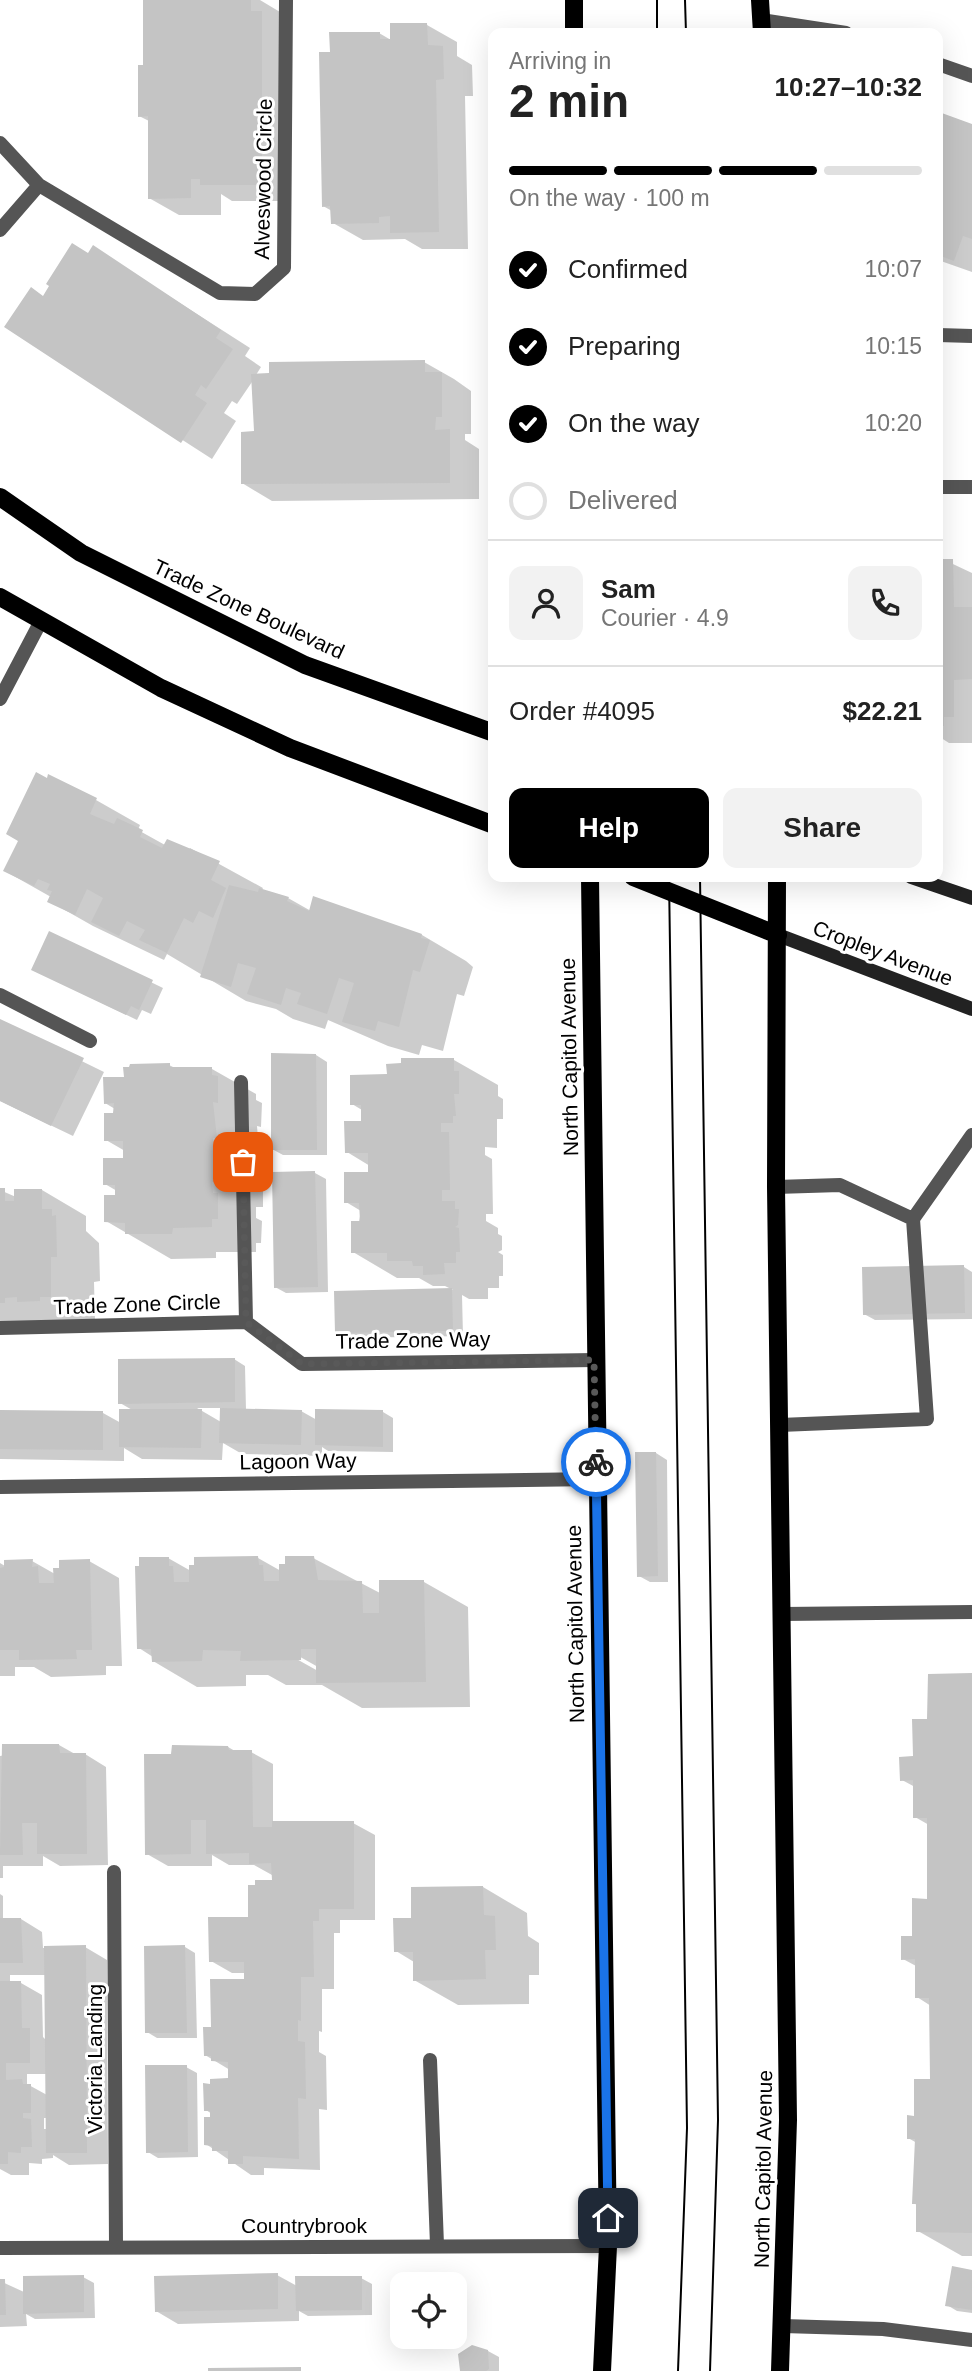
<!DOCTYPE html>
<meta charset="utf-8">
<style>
:root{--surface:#fff;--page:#f2f2f2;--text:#222;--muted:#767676;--line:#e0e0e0;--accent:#000}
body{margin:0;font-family:Arial,sans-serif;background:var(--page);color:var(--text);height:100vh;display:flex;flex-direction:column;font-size:26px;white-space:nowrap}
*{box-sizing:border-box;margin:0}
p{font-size:23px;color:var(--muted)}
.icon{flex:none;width:38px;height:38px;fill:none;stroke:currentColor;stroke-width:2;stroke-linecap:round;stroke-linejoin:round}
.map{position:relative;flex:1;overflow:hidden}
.side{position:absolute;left:488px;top:28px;width:455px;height:854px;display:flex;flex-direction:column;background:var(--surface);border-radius:14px;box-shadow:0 7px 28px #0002}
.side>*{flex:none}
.controls{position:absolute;left:390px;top:2272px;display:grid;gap:14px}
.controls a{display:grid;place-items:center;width:77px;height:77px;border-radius:14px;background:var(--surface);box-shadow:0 7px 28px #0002;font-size:35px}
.pin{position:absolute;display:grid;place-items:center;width:60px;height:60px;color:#fff;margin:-30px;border-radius:14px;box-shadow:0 4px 10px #0006}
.courier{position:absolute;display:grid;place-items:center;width:70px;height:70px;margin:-35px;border:5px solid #1a73e8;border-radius:50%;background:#fff;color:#222;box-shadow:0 2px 9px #0007}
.head em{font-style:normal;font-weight:600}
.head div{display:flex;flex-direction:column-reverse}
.head{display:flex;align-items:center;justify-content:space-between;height:119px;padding:0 21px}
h1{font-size:46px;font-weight:600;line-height:52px}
.bar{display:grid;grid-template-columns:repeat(4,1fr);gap:10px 7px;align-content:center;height:84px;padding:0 21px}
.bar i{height:9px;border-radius:5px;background:var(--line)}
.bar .current{background:var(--accent)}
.bar p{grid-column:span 4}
.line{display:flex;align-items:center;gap:18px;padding:0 21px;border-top:2px solid var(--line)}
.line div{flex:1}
.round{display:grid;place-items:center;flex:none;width:74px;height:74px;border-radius:14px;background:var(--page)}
ol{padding:0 21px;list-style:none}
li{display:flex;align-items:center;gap:21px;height:77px}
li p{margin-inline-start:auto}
li .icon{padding:7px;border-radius:50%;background:var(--accent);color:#fff;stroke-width:4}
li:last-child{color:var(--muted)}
li i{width:38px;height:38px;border:4px solid var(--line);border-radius:50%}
.primary-button{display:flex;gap:14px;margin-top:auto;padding:14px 21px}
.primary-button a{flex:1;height:80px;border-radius:14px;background:var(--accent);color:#fff;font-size:28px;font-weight:600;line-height:80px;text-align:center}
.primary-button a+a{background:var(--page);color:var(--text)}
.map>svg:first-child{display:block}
.shadow{fill:#0003;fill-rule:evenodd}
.building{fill:#c4c4c4}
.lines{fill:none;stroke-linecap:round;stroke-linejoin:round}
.service{stroke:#555;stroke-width:14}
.minor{stroke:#555;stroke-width:14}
.secondary{stroke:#222;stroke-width:14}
.primary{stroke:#000;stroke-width:18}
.tram{stroke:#000;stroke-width:2}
.done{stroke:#595959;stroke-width:7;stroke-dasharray:0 12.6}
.route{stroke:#1a73e8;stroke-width:9}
.labels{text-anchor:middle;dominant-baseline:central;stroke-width:6;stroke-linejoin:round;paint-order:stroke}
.street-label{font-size:21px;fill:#000;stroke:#fff}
</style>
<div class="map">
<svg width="972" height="2371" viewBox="0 0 972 2371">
<rect width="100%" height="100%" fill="#fff"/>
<path class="shadow" d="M 157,0 L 260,0 L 280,12 L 291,201 L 232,201 L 221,194 L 221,215 L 179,215 L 149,198 L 149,121 L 139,116 Z
M 427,25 L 457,42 L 457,56 L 472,65 L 473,96 L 465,96 L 468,249 L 422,249 L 405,239 L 363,240 L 333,223 L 332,211 L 323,206 L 331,54 L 379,33 L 391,40 Z
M 940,114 L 972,126 L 972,272 L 938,260 Z
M 94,248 L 250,348 L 245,356 L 261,367 L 256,375 L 424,362 L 454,379 L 471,391 L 471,434 L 465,434 L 465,440 L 479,449 L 479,499 L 272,501 L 242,483 L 256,433 L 254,379 L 237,404 L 232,401 L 224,413 L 236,421 L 212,459 L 7,327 L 44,297 Z
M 938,557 L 972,573 L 972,743 L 949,743 L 938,736 Z
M 96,800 L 140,825 L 138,830 L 165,845 L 188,851 L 190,848 L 263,888 L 262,890 L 288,898 L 311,911 L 422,935 L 466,961 L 473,967 L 464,996 L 457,994 L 443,1051 L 422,1045 L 419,1055 L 388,1046 L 328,1020 L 325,1029 L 293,1019 L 276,1009 L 246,1001 L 167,954 L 164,960 L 93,926 L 49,901 L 51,897 L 5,871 Z
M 50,933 L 163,988 L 151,1014 L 142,1010 L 137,1020 L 44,975 Z
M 0,1021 L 104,1072 L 73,1136 L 0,1101 Z
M 316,1055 L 327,1062 L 327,1155 L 283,1155 L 272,1149 Z
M 454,1060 L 498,1085 L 498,1096 L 503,1099 L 503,1119 L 497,1119 L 497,1148 L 485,1147 L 485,1155 L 492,1159 L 493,1214 L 486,1214 L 486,1221 L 498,1228 L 498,1234 L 502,1236 L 502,1250 L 498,1252 L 503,1255 L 503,1276 L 499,1276 L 499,1288 L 488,1288 L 488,1299 L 469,1299 L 462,1295 L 463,1336 L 348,1338 L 337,1332 L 336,1292 L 453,1290 L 445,1286 L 433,1286 L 419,1278 L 397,1278 L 353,1252 L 361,1211 L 346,1202 L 370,1174 L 370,1166 L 347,1152 L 362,1123 L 362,1110 L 352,1104 L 388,1076 Z
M 169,1065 L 177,1069 L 212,1069 L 256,1094 L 256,1100 L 262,1103 L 261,1127 L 257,1126 L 260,1162 L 256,1162 L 256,1182 L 263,1186 L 263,1207 L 256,1207 L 256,1218 L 262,1221 L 261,1243 L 256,1243 L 256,1252 L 216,1252 L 216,1258 L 171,1259 L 106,1221 L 117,1196 L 117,1191 L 105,1184 L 125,1159 L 125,1151 L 106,1140 L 115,1109 L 105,1103 L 125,1079 Z
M 315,1173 L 326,1179 L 328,1292 L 286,1293 L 275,1287 Z
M 0,1190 L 16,1197 L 42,1190 L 86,1216 L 86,1231 L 99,1243 L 100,1281 L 94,1282 L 95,1321 L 0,1326 Z
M 964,1267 L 972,1272 L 972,1319 L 875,1320 L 864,1314 Z
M 234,1359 L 245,1366 L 246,1410 L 301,1411 L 317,1420 L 383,1412 L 393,1418 L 393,1452 L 328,1451 L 322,1447 L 322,1456 L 242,1454 L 223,1443 L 222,1460 L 142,1459 L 124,1448 L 124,1461 L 0,1459 L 0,1412 L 103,1413 L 121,1423 L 134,1411 L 120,1403 ZM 197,1408 L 222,1408 L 221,1422 Z
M 656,1453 L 667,1460 L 668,1582 L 650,1582 L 639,1576 Z
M 168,1558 L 191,1571 L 258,1558 L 281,1571 L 313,1558 L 380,1593 L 424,1582 L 468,1607 L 470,1707 L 362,1708 L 322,1685 L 286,1685 L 268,1675 L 246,1675 L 246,1686 L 197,1687 L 153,1661 L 153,1657 L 139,1648 ZM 295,1654 L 318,1667 L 318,1671 L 293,1657 Z
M 32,1561 L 55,1574 L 89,1561 L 119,1578 L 122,1666 L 106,1666 L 106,1675 L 51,1677 L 34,1667 L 15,1667 L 15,1676 L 0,1676 L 0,1563 L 5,1566 Z
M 972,1675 L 972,2256 L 962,2256 L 918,2231 L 918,2206 L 914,2203 L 917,2143 L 908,2138 L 932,2081 L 931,2006 L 917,1997 L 916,1966 L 903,1959 L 929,1901 L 929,1825 L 915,1817 L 915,1787 L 902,1780 L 914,1758 L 929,1720 Z
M 59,1745 L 75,1754 L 85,1754 L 106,1767 L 108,1865 L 60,1866 L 43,1856 L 43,1866 L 3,1866 L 3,1878 L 0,1878 L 0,1756 Z
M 228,1747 L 235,1751 L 251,1752 L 273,1764 L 273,1823 L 353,1823 L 375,1835 L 375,1920 L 340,1920 L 340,1933 L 334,1933 L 334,1989 L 322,1989 L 322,2032 L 319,2031 L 319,2052 L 326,2056 L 327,2110 L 319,2109 L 320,2170 L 264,2168 L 264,2175 L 251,2175 L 206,2144 L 212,2114 L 206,2110 L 230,2080 L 230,2070 L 205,2055 L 212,2029 L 245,1981 L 245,1973 L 232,1973 L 211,1961 L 250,1919 L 273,1882 L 272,1875 L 254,1865 L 229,1865 L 212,1855 L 212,1866 L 168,1866 L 147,1854 L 173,1756 Z
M 483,1887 L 527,1913 L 528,1936 L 539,1943 L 539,1975 L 529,1975 L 529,2004 L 458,2005 L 414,1980 L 414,1962 L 396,1951 L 413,1920 Z
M 0,1894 L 3,1896 L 3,1919 L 21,1919 L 42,1932 L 43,1948 L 85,1947 L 107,1960 L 108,2164 L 69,2165 L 53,2155 L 53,2158 L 42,2159 L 42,2164 L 29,2163 L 29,2175 L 11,2175 L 0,2169 ZM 10,1975 L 46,1975 L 46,2040 L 43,2037 L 42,1995 L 21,1983 L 10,1983 ZM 27,2074 L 47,2074 L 47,2095 L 27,2084 ZM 44,2118 L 47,2118 L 47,2129 L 44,2129 Z
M 185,1947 L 195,1953 L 197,2038 L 157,2038 L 147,2032 Z
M 186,2067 L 197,2073 L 198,2157 L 158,2158 L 148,2152 Z
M 972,2272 L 972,2313 L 957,2311 L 947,2305 Z
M 277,2275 L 297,2286 L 361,2278 L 372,2284 L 372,2315 L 308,2316 L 299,2311 L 299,2321 L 178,2324 L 156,2311 Z
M 83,2277 L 94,2283 L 95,2318 L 35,2319 L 26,2314 L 27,2326 L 0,2327 L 0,2281 L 24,2292 Z
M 488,2351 L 499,2357 L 499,2371 L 462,2371 Z"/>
<path class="building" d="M 143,0 L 251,0 L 251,11 L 262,11 L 262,185 L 200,185 L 200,179 L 191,179 L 191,198 L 148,199 L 148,116 L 138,117 L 138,65 L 143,65 Z
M 390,23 L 427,23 L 428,45 L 443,46 L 444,79 L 436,80 L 439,232 L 390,233 L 390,216 L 379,217 L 379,223 L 331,224 L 330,206 L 322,207 L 319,52 L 330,52 L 329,32 L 380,32 L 380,39 L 390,39 Z
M 939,112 L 972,124 L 972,239 L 963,236 L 954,261 L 938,255 Z
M 72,243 L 88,253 L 93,245 L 221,330 L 216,338 L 233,349 L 206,389 L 201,385 L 195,395 L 207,403 L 181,443 L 4,327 L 31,287 L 43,296 L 49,286 L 46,284 Z
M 425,360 L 425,372 L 442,372 L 442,417 L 436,417 L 435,430 L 450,429 L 450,483 L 241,484 L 241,432 L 254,431 L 251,374 L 269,373 L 269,362 Z
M 938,559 L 953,559 L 954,607 L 972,607 L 972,679 L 954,680 L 954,717 L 944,717 L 944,726 L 938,726 Z
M 36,772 L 47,778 L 48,774 L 97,798 L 90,814 L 97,817 L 114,824 L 117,818 L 143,830 L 140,837 L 162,848 L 167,839 L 220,861 L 211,880 L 226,888 L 213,918 L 199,911 L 193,923 L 184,918 L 167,953 L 139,940 L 145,930 L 127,921 L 119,936 L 91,922 L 103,898 L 87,889 L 75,915 L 47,902 L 52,891 L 47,890 L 50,884 L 38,879 L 34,886 L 3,871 L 18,841 L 6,834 Z
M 229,885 L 258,892 L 259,888 L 289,897 L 287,901 L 309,911 L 313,896 L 422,934 L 421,938 L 430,940 L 420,972 L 413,970 L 399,1027 L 378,1021 L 375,1031 L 342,1022 L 354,983 L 339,978 L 327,1014 L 297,1004 L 301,993 L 286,988 L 281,1005 L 247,994 L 256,968 L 238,963 L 231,987 L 200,977 Z
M 49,931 L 153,980 L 139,1010 L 131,1006 L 126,1015 L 31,970 Z
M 0,1019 L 84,1058 L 51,1126 L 0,1101 Z
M 271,1053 L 316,1054 L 317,1150 L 271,1150 Z
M 401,1058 L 454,1058 L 454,1071 L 459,1071 L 459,1094 L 454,1094 L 456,1116 L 453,1116 L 453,1123 L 441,1123 L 441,1132 L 449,1132 L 450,1190 L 442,1190 L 442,1201 L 455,1201 L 455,1209 L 459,1209 L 458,1225 L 455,1227 L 459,1228 L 460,1252 L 456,1252 L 456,1263 L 444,1263 L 445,1274 L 423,1275 L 423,1266 L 413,1266 L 412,1261 L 387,1261 L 387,1253 L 351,1253 L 351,1221 L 360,1221 L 359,1203 L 344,1203 L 344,1172 L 368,1172 L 368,1153 L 345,1153 L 344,1121 L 361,1121 L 361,1105 L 350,1105 L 350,1075 L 387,1074 L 386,1064 L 401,1063 Z
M 170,1063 L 170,1067 L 212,1067 L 212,1075 L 218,1076 L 218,1103 L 213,1102 L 217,1138 L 213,1138 L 213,1158 L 219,1158 L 219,1182 L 212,1182 L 213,1193 L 218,1193 L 218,1219 L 212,1219 L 212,1227 L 173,1228 L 172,1234 L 125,1234 L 125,1223 L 104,1222 L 104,1195 L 115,1195 L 115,1185 L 103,1185 L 103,1158 L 123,1158 L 123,1141 L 104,1141 L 104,1113 L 113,1113 L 114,1103 L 104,1104 L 103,1077 L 124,1077 L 123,1067 L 129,1067 L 130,1064 Z
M 315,1171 L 318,1287 L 274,1288 L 272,1172 Z
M 0,1188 L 5,1188 L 5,1201 L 14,1201 L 14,1189 L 42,1189 L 42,1209 L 52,1209 L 52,1216 L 56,1215 L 57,1257 L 51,1257 L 51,1297 L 40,1297 L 40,1301 L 17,1302 L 17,1297 L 5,1298 L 5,1303 L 0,1303 Z
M 964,1265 L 965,1313 L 863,1315 L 862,1267 Z
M 452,1288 L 453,1331 L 335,1333 L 334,1291 Z
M 235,1358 L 235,1402 L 118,1404 L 118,1359 Z
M 220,1408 L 302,1410 L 301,1445 L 219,1443 Z
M 119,1409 L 202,1409 L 201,1448 L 119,1447 Z
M 315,1409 L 383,1410 L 383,1447 L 315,1445 Z
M 0,1410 L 103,1411 L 103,1450 L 0,1449 Z
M 635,1452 L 656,1452 L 658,1576 L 637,1577 Z
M 258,1556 L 259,1565 L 263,1565 L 264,1581 L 279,1581 L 279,1564 L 285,1564 L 285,1556 L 314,1556 L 318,1580 L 362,1581 L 363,1613 L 379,1613 L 379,1580 L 424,1580 L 426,1682 L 316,1683 L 316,1649 L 301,1649 L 301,1660 L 240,1661 L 241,1651 L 203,1650 L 202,1661 L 152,1662 L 151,1649 L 137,1649 L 135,1566 L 139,1566 L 139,1557 L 169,1557 L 169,1566 L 173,1566 L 174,1582 L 189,1582 L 189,1565 L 194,1565 L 194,1557 Z
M 33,1559 L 32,1567 L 38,1566 L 39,1583 L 54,1583 L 53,1568 L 59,1568 L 59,1560 L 90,1559 L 92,1650 L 76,1650 L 77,1659 L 19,1660 L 19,1650 L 0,1650 L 0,1568 L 4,1567 L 4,1560 Z
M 972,1673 L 972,2233 L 916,2232 L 916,2204 L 912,2204 L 915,2139 L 907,2139 L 907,2115 L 914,2116 L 914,2079 L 930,2079 L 929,1998 L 915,1998 L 915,1959 L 901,1960 L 901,1936 L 912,1936 L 912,1898 L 927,1899 L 927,1818 L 913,1818 L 913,1780 L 900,1781 L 899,1757 L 913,1756 L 912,1719 L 927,1719 L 928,1674 Z
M 2,1744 L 59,1744 L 60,1753 L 86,1753 L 87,1854 L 37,1854 L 37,1823 L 22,1823 L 23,1855 L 0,1855 Z
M 172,1745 L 228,1746 L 229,1750 L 252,1750 L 253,1827 L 272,1827 L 272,1821 L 354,1821 L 354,1909 L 319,1909 L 319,1921 L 313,1921 L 314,1977 L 301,1977 L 301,2021 L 298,2020 L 298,2041 L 305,2042 L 306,2099 L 298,2098 L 299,2159 L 243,2156 L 243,2164 L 228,2164 L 228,2151 L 212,2151 L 212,2146 L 204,2145 L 204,2117 L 210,2117 L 210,2111 L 204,2111 L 203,2083 L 210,2084 L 210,2079 L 228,2078 L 228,2062 L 211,2061 L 211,2056 L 204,2056 L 203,2027 L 211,2027 L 210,1979 L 244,1979 L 244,1962 L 209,1962 L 208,1917 L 248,1917 L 248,1885 L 255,1885 L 255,1880 L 272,1880 L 271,1863 L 249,1864 L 249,1853 L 206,1854 L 206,1820 L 191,1820 L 191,1854 L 145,1855 L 144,1754 L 171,1754 Z
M 483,1886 L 484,1915 L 495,1916 L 496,1950 L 485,1950 L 486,1979 L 413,1981 L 413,1952 L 394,1952 L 393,1918 L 411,1918 L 411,1887 Z
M 0,1918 L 21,1918 L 23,1963 L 0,1963 Z
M 86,1945 L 87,2153 L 46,2153 L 44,1946 Z
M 185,1945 L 187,2033 L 145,2033 L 144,1946 Z
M 0,1981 L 21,1981 L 22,2028 L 30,2028 L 30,2063 L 6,2063 L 6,2080 L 22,2079 L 23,2084 L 31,2084 L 31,2113 L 23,2113 L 23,2118 L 31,2119 L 32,2147 L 21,2147 L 21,2153 L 8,2152 L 8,2164 L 0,2164 Z
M 145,2065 L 187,2065 L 188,2152 L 146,2153 Z
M 952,2266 L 972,2270 L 972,2310 L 945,2306 Z
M 278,2273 L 278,2309 L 155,2312 L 154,2276 Z
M 84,2275 L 84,2312 L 23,2314 L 23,2276 Z
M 295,2276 L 362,2276 L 362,2310 L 296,2311 Z
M 0,2279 L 5,2279 L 6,2315 L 0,2315 Z
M 472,2345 L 488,2350 L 489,2369 L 486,2371 L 460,2371 L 458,2354 Z
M 301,2367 L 301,2371 L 208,2371 L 208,2368 Z"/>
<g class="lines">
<path class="service" d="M 761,20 L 846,33
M 938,64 L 972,76
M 0,143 L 39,185 L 220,293 L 255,294 L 284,268 L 286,0
M 0,230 L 39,185
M 938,335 L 972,336
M 938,487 L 972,487
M 776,1187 L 840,1185 L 913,1219 L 927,1419 L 780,1425
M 913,1219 L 972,1135
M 783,1614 L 972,1612
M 430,2060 L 437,2245
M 783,2326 L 883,2329 L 972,2340"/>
<path class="minor" d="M 0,699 L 41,621
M 0,995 L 90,1041
M 246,1322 L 302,1364 L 595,1360
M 0,1328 L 246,1322 L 241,1082
M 0,1487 L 596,1479
M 114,1872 L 116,2246
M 0,2248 L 608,2246"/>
<path class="secondary" d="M 911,877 L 972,898
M 778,935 L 972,1009"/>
<path class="primary" d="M 574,0 L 574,33
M 760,0 L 762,33
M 0,497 L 81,553 L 305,665 L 494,733
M 0,597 L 161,688 L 290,748 L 494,825
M 590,877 L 608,2246 L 602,2371
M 633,877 L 778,935
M 777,877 L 776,1187 L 788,2120 L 780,2371"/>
<path class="tram" d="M 657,0 L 657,33
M 685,0 L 686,33
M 669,877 L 687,2128 L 678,2371
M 700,877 L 718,2120 L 710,2371"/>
</g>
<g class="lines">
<path class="done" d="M 243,1162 L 246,1322 L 302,1364 L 594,1360 L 596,1462"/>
<path class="route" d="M 596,1462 L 608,2218"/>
</g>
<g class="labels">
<g class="street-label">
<text transform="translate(263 179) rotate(-89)">Alveswood Circle</text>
<text transform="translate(249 609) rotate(25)">Trade Zone Boulevard</text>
<text transform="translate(883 953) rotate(21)">Cropley Avenue</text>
<text transform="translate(569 1057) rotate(-91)">North Capitol Avenue</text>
<text transform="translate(137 1304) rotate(-2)">Trade Zone Circle</text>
<text transform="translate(413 1340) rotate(-1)">Trade Zone Way</text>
<text transform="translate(298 1461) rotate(-1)">Lagoon Way</text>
<text transform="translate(575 1624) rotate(-91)">North Capitol Avenue</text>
<text transform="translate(94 2059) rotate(-90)">Victoria Landing</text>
<text transform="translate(763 2169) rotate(-89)">North Capitol Avenue</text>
<text x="304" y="2225">Countrybrook</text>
</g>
</g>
</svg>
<div class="controls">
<a><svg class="icon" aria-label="locate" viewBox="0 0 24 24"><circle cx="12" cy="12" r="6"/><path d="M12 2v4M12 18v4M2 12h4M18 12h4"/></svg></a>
</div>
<div class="pin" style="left:243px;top:1162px;background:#ea580c"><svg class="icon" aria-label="bag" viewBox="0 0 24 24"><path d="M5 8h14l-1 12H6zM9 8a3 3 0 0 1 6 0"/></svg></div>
<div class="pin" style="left:608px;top:2218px;background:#1f2937"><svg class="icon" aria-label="home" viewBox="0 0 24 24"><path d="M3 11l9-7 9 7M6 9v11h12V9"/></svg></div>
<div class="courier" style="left:596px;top:1462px"><svg class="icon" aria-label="bike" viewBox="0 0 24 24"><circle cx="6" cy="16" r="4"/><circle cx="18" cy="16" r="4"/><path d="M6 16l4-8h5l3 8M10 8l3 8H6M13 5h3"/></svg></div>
<section class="side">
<div class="head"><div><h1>2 min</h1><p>Arriving in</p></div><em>10:27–10:32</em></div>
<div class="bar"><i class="current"></i><i class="current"></i><i class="current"></i><i></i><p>On the way · 100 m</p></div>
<ol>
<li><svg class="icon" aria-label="check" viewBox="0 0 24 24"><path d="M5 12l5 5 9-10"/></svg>Confirmed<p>10:07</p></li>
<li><svg class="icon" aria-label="check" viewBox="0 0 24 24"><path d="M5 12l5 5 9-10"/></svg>Preparing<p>10:15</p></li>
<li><svg class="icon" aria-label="check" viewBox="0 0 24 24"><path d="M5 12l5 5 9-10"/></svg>On the way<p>10:20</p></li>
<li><i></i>Delivered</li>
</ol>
<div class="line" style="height:126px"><a class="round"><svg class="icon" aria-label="person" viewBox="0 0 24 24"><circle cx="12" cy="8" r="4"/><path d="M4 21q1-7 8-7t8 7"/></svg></a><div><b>Sam</b><p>Courier · 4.9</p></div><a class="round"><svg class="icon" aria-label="phone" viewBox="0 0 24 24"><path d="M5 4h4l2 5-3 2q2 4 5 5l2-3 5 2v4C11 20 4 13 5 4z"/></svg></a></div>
<div class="line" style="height:91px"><div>Order #4095</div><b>$22.21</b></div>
<div class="primary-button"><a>Help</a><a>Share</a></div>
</section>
</div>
